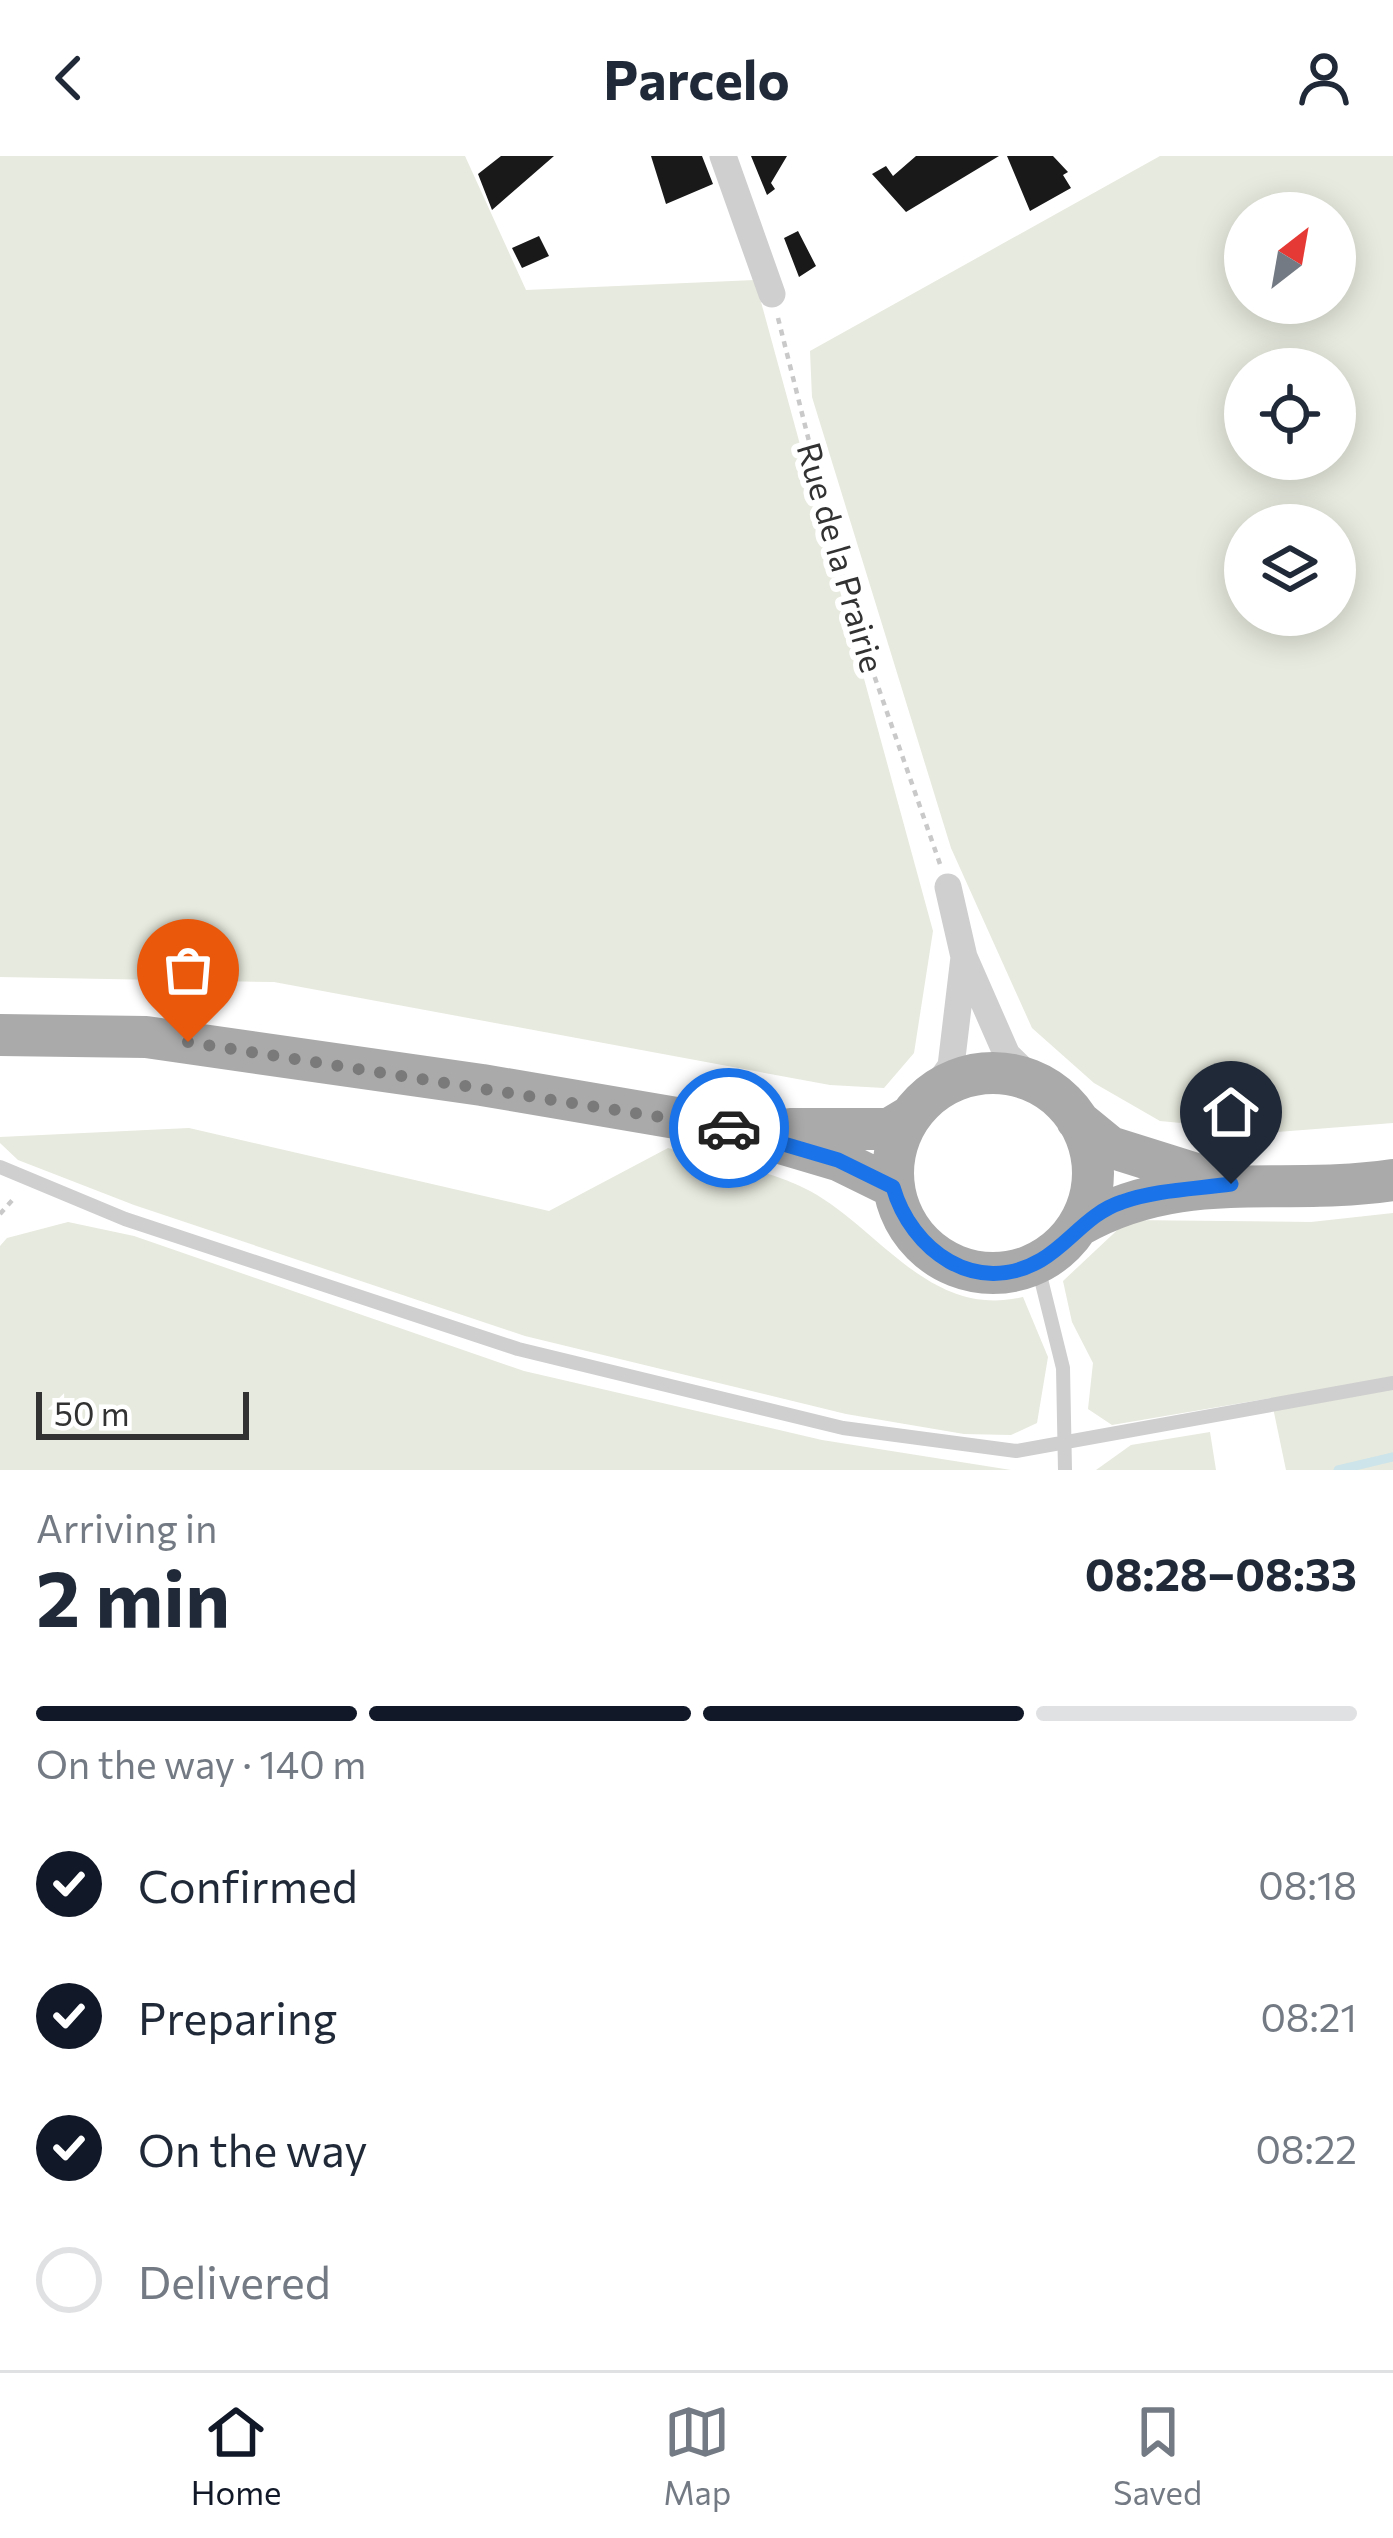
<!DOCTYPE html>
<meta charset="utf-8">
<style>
:root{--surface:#fff;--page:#f2f2f3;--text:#1f2937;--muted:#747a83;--line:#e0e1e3;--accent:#111827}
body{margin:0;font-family:Commissioner,sans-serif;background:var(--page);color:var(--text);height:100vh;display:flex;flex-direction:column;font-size:45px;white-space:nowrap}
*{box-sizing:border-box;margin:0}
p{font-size:39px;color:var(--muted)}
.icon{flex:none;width:66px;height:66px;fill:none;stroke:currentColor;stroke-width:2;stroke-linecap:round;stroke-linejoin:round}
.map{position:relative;height:1314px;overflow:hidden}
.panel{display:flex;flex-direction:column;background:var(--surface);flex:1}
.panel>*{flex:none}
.needle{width:78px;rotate:31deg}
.fabs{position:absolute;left:1224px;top:36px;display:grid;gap:24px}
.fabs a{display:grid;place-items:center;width:132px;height:132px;border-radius:50%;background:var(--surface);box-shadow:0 6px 30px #0003;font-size:60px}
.scale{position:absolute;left:36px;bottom:30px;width:213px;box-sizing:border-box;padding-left:12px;border:6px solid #323232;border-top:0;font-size:33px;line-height:42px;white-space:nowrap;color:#323232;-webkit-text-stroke:9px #fff;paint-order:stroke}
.pin{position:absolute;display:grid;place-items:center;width:102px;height:102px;color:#fff;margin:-123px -51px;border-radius:50% 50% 50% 0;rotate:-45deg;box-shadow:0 0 12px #0007}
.pin .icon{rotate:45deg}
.courier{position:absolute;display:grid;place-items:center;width:120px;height:120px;margin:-60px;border:9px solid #1a73e8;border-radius:50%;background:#fff;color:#222;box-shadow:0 3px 15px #0007}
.summary em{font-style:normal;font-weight:700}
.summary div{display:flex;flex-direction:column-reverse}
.summary{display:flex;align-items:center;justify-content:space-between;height:204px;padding:0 36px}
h1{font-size:78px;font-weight:700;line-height:90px}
.bar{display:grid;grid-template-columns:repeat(4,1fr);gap:18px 12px;align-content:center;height:144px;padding:0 36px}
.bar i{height:15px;border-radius:9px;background:var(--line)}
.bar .selected{background:var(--accent)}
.bar p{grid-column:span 4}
ol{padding:0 36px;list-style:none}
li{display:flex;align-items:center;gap:36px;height:132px}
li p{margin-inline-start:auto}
li .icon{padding:12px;border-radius:50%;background:var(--accent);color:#fff;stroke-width:4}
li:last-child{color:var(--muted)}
li i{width:66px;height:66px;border:6px solid var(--line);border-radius:50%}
header{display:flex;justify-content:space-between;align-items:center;height:156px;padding:0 36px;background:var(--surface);font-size:54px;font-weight:700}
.tab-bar{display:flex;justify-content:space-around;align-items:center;height:168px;border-top:3px solid var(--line);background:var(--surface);font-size:33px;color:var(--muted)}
.tab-bar a{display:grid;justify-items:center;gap:6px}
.tab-bar .selected{color:var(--accent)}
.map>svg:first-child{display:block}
.green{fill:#e7eade;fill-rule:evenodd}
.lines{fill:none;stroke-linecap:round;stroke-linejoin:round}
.stream{stroke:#cce4ea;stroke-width:9}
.building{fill:#191919}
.path{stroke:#c9c9c9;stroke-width:4.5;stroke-dasharray:6 6;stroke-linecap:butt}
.service{stroke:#cfcfcf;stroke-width:14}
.minor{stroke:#cfcfcf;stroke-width:27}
.primary{stroke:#aaa;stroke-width:42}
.done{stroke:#7a7a7a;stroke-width:12;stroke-dasharray:0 21.6}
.route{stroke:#1a73e8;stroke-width:15}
.labels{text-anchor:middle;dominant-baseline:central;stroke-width:12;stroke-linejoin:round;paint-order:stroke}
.street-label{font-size:33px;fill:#323232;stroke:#fff}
</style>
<header><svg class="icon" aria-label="back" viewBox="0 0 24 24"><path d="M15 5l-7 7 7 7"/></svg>Parcelo<svg class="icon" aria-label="person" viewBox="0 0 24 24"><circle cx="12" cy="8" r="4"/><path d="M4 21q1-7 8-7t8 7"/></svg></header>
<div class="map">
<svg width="1393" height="1314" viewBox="0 0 1393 1314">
<rect width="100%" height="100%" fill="#fff"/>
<path class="green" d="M 0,0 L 465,0 L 526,134 L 755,124 L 933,775 L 914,897 L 884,932 L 830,929 L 274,826 L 0,821 Z
M 1160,0 L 1393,0 L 1393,967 L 1277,976 L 1160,965 L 1094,927 L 1032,872 L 951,692 L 812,241 L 810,195 ZM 1245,57 L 1335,57 L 1335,147 L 1245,147 ZM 1245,213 L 1335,213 L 1335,303 L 1245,303 ZM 1245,369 L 1335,369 L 1335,459 L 1245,459 Z
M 189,972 L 549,1055 L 668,992 C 713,1005 769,1013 810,1035 C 881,1074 930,1163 1023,1141 L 1048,1201 L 1037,1267 L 1011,1279 L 964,1278 L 846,1258 L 525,1180 L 134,1049 L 18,1004 L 0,987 L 0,981 Z
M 1393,1057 L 1393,1314 L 1286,1314 L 1271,1242 L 1112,1269 L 1088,1253 L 1093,1207 L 1072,1166 L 1063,1125 L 1128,1064 L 1311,1066 Z
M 68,1066 L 134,1080 L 524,1215 L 822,1284 L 1011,1314 L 0,1314 L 0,1090 L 7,1082 Z
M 1210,1276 L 1216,1314 L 1096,1314 L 1131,1289 Z"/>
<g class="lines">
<path class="stream" d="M 1338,1314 L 1393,1301"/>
</g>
<path class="building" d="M 501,0 L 554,0 L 492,54 L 478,18 Z
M 651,0 L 702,0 L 713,28 L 666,48 Z
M 751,0 L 787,0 L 771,27 L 775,33 L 767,39 Z
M 916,0 L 999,0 L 906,56 L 872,18 L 886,10 L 893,20 Z
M 1007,0 L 1053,0 L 1068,16 L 1063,19 L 1071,32 L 1030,55 Z
M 798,75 L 816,110 L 799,121 L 784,82 Z
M 539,80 L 549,100 L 522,112 L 512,92 Z"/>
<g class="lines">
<path class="path" d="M 778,162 L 852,456 L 940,708
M 0,1058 L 16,1040"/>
<path class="service" d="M 0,1011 L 125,1063 L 518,1193 L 843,1272 L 1016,1295 L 1393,1227
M 1037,1107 L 1063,1212 L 1065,1314"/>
<path class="minor" d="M 723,0 L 772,138
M 948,731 L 964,801
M 932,937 L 951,910 L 964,801 L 1007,899 L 1036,927"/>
<path class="primary" d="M 0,879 L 146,881 L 482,929 L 723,970 L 838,1004 L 893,1031
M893 1017a100 100 0 1 1 200 0a100 100 0 1 1-200 0Z
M 1077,964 L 1110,991 L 1212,1023
M 790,973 L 889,973 L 909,961
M 1078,1070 C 1183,1010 1280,1041 1393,1024"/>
</g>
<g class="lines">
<path class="done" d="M 188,886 L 729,972"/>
<path class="route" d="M 729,972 L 838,1004 L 893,1031 C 911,1094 976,1142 1041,1104 C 1070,1087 1088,1057 1122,1046 C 1155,1034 1196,1033 1231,1028"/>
</g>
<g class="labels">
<g class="street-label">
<text transform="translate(842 401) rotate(74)">Rue de la Prairie</text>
</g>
</g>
</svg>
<div class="fabs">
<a><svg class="needle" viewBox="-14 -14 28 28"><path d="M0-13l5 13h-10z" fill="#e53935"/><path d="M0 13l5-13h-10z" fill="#747a83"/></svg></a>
<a><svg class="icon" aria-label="locate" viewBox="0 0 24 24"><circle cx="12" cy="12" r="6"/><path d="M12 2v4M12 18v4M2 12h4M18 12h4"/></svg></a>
<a><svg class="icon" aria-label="layers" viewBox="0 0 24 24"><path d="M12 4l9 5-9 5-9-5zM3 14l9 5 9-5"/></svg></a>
</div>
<div class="scale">50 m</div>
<div class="pin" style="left:188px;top:886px;background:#ea580c"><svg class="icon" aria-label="bag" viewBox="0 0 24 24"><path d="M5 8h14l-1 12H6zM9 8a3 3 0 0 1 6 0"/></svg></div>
<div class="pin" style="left:1231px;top:1028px;background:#1f2937"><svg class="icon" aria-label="home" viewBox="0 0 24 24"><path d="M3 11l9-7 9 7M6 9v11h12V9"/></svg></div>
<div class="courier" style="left:729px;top:972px"><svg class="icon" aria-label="car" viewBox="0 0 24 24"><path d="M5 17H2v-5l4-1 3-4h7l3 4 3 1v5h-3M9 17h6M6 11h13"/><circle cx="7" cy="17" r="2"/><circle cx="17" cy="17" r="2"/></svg></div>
</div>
<section class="panel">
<div class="summary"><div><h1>2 min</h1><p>Arriving in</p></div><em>08:28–08:33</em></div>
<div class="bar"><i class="selected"></i><i class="selected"></i><i class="selected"></i><i></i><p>On the way · 140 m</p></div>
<ol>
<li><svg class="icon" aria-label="check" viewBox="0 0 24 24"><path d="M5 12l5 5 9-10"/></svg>Confirmed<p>08:18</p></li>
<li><svg class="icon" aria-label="check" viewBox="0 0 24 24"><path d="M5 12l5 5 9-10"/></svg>Preparing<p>08:21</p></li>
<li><svg class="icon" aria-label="check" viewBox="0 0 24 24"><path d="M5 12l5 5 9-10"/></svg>On the way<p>08:22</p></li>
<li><i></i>Delivered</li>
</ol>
</section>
<nav class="tab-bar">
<a class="selected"><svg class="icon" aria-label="home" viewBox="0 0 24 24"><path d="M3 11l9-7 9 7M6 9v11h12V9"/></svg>Home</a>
<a><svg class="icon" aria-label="map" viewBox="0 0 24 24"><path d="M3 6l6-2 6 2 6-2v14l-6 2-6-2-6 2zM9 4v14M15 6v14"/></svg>Map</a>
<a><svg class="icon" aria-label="saved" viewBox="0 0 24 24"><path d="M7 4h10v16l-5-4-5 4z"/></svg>Saved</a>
</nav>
